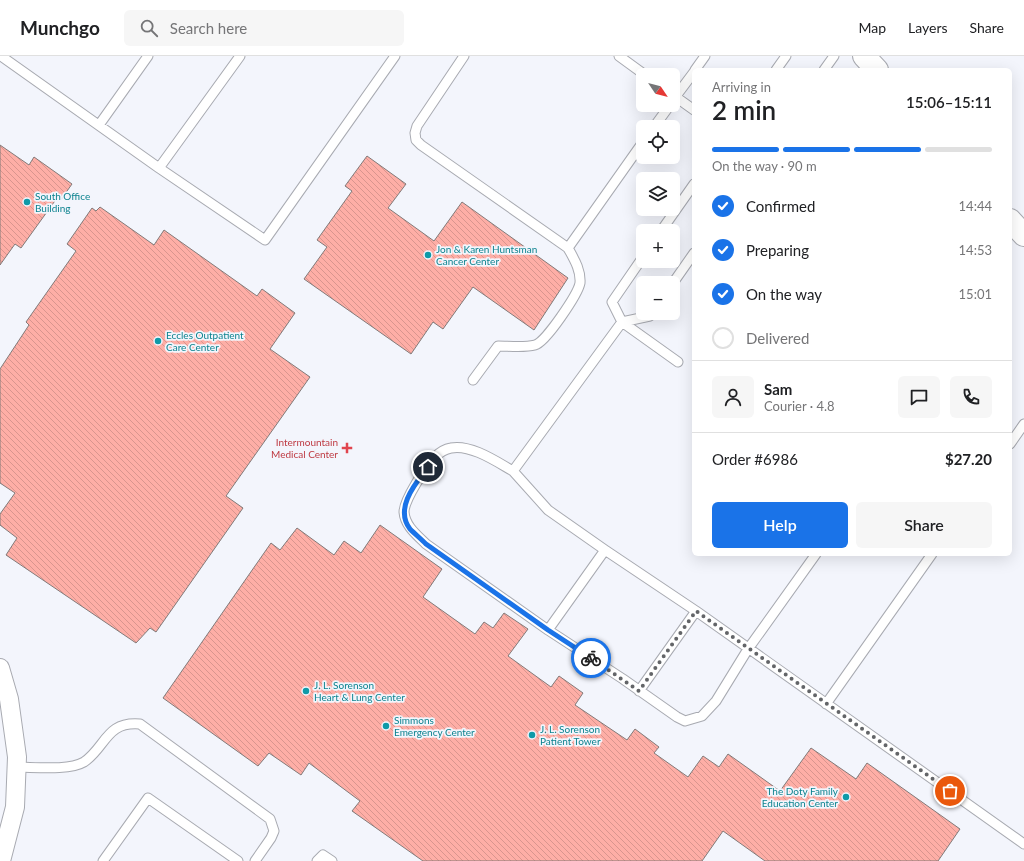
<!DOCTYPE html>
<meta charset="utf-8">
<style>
:root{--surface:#fff;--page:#f6f6f6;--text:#202124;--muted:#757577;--line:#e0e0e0;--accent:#1a73e8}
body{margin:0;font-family:Lato,sans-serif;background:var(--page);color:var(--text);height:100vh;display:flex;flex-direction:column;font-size:15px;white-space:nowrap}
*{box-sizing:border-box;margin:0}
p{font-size:13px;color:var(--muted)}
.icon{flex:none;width:22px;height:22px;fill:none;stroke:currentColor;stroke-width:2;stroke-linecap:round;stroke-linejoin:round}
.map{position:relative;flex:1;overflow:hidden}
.drawer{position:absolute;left:692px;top:12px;width:320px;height:488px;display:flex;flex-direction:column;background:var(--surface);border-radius:6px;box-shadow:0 4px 16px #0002}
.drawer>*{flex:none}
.needle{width:26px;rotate:125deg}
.buttons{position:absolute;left:636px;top:12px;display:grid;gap:8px}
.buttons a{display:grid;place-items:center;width:44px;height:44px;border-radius:6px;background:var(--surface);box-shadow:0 4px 16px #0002;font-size:20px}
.pin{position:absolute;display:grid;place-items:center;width:34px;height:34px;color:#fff;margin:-17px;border:2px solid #fff;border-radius:50%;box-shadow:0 1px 4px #0007}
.courier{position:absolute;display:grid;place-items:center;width:40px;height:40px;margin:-20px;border:3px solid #1a73e8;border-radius:50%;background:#fff;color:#222;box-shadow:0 1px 5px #0007}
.headline em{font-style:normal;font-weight:600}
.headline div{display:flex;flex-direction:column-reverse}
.headline{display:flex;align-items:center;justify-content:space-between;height:68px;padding:0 20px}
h1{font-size:26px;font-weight:600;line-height:30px}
.bar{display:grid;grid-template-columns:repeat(4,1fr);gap:6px 4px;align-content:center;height:48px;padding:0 20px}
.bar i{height:5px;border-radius:3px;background:var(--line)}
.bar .current{background:var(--accent)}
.bar p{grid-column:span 4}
.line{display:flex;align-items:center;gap:10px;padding:0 20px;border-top:1px solid var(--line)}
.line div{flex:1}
.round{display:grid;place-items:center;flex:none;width:42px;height:42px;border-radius:6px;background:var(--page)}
ol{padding:0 20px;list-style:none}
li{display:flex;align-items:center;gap:12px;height:44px}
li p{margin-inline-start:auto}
li .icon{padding:4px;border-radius:50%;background:var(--accent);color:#fff;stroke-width:4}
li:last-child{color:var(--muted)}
li i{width:22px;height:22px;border:2px solid var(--line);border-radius:50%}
.button{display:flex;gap:8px;margin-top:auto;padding:8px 20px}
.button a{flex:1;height:46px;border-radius:6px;background:var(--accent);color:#fff;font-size:16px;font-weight:600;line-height:46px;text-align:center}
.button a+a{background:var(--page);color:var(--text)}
header{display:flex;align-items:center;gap:24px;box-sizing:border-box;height:56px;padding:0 20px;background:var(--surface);border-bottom:1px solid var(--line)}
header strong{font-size:19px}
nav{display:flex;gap:22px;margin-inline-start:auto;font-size:14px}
.search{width:280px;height:36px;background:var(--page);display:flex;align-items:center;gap:10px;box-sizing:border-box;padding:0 14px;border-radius:6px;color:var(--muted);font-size:15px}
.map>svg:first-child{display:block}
.building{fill:url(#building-back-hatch);stroke:#827a79}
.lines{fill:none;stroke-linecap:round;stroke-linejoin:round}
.service-casing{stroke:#a8aab1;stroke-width:11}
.minor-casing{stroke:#a8aab1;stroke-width:20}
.tertiary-casing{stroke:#a8aab1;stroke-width:24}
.service{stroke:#fff;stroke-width:9}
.minor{stroke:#fff;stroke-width:18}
.tertiary{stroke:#fff;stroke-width:22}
.done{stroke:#636568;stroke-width:4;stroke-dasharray:0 7.2}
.route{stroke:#1a73e8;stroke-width:5}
.culture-dot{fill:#0f9aa8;stroke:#f3f5fc;stroke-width:1.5}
.health-dot{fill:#e0444e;stroke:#f3f5fc;stroke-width:1.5}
.labels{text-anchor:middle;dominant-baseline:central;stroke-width:3.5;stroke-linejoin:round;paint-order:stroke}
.culture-label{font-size:10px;fill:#0d838f;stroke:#f3f5fc;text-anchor:start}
.health-label{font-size:10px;fill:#be3a42;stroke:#f3f5fc;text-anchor:end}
</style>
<header>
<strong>Munchgo</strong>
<div class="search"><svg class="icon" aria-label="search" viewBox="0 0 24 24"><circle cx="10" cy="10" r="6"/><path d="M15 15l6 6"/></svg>Search here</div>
<nav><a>Map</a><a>Layers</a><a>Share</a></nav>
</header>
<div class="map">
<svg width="1024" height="805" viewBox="0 0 1024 805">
<defs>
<pattern id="building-back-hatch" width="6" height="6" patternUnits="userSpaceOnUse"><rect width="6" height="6" fill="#feaea6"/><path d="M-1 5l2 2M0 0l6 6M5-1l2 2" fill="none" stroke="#d9958e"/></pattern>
</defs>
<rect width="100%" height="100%" fill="#f3f5fc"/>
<path class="building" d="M 0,89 L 29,109 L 34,101 L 72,128 L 60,145 L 57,142 L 21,192 L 15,188 L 0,209 Z
M 367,100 L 406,128 L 388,152 L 434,185 L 462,146 L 568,222 L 534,274 L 473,231 L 443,273 L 433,266 L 411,298 L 304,223 L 327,191 L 317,184 L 352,135 L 345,130 Z
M 100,151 L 154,189 L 164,174 L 257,240 L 262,233 L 295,257 L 270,293 L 310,321 L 226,440 L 243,452 L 156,576 L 150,572 L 136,587 L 6,499 L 17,482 L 0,469 L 0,458 L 15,437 L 0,427 L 0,313 L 29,269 L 26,266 L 76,195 L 67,188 L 92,152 L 96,155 Z
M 380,469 L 442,513 L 423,541 L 475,578 L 484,566 L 493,572 L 504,557 L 528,573 L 508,600 L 551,631 L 559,620 L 583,637 L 575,649 L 627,684 L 635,673 L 659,691 L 654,697 L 688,721 L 703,700 L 719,711 L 728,698 L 780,735 L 811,692 L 856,723 L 867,707 L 960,773 L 938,805 L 765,805 L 723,775 L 702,805 L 423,805 L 352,755 L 360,745 L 309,707 L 301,719 L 269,697 L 258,710 L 163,642 L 271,487 L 280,494 L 297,472 L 334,499 L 344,485 L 361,497 Z"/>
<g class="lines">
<g class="service-casing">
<path id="service" d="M 1,0 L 159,112 L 240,0
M 464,0 L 417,70 L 415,77 L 416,84 L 421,89 L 568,192 L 643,86
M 619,0 L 645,19
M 695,14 L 705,0
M 776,14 L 786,0
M 824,14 L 834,0
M 673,39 L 694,54
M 673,44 L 694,16
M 99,69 L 148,0
M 654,71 L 670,49
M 159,112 L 265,184 L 395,0
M 661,175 L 694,128
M 643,201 L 612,246 L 622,266 L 678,306
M 673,227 L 694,197
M 652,257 L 650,260 L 622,266 L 513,415 L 548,454 L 605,494 L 696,555 L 1024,788
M 473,324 L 498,290 C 509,290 524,292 535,289 C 546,286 578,238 580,227 C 581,214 574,203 568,192
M 1010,388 L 1024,368
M 513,415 C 497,406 471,388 451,392 C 445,393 440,396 435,401 C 426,410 404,444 404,456 C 405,470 417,479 426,488 L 548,574 L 623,623 L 677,661 L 685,665 L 702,660 L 716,645 L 748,593 L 816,498
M 548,574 L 605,494
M 639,635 L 696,555
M 826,648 L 932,498
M 16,711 C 34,711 69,715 84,706 C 106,691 106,665 140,668 L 270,763 L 274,775 L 271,782 L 255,805
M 103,805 L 148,742 L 238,805
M 317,805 L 323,799 L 332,805"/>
</g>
<g class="minor-casing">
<path id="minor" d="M 0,612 L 9,643 L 17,701 L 15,751 L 1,805"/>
</g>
<g class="tertiary-casing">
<path id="tertiary" d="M 864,0 L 877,14
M 1010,164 L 1024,179"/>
</g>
<use href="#service" class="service"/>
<use href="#minor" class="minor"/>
<use href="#tertiary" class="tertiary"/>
</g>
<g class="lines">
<path class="done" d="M 591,602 L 639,635 L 696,555 L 950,735"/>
<path class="route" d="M 428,411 C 416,427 394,452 410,473 C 415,478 421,483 426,488 L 548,574 L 591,602"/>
</g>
<g class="culture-dot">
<circle cx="27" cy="146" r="4"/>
<circle cx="428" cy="199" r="4"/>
<circle cx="158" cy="285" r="4"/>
<circle cx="306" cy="635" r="4"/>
<circle cx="386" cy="670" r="4"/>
<circle cx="532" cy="679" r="4"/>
<circle cx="846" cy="741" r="4"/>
</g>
<path class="health-dot" d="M345 386h4v4h4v4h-4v4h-4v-4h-4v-4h4z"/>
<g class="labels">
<g class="culture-label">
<text x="35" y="140">South Office<tspan x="35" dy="12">Building</tspan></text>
<text x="436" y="193">Jon &amp; Karen Huntsman<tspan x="436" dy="12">Cancer Center</tspan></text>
<text x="166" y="279">Eccles Outpatient<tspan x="166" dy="12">Care Center</tspan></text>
<text x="314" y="629">J. L. Sorenson<tspan x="314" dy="12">Heart &amp; Lung Center</tspan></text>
<text x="394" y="664">Simmons<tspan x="394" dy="12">Emergency Center</tspan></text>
<text x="540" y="673">J. L. Sorenson<tspan x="540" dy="12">Patient Tower</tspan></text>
<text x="838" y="735" text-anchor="end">The Doty Family<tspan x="838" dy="12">Education Center</tspan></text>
</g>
<g class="health-label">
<text x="338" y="386">Intermountain<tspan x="338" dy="12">Medical Center</tspan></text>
</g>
</g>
</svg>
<div class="buttons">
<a><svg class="needle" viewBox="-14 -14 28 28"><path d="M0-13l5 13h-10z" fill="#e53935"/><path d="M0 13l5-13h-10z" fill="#757577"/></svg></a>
<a><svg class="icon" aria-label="locate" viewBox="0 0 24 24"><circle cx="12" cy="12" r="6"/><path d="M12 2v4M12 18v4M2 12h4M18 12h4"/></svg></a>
<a><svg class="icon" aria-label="layers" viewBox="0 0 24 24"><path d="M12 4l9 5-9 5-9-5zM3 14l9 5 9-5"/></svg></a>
<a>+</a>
<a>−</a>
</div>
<div class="pin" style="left:950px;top:735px;background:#ea580c"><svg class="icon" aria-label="bag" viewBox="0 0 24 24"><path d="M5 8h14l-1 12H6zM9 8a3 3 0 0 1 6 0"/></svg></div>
<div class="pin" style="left:428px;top:411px;background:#1f2937"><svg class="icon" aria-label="home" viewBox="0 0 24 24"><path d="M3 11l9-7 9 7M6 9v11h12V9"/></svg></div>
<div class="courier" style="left:591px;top:602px"><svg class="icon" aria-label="bike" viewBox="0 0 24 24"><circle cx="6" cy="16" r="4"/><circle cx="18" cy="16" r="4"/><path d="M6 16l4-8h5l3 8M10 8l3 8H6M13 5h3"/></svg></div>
<section class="drawer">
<div class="headline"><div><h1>2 min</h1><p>Arriving in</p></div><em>15:06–15:11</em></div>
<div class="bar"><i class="current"></i><i class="current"></i><i class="current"></i><i></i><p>On the way · 90 m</p></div>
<ol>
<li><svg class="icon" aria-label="check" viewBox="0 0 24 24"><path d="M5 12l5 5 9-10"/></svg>Confirmed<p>14:44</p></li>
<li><svg class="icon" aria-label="check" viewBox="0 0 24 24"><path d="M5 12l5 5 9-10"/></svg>Preparing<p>14:53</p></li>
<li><svg class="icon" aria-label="check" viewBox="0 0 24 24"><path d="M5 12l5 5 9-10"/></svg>On the way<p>15:01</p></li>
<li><i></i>Delivered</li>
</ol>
<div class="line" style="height:72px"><a class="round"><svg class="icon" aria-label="person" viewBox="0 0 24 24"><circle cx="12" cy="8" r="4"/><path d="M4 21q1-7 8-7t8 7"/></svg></a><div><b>Sam</b><p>Courier · 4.8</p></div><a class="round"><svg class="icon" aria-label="chat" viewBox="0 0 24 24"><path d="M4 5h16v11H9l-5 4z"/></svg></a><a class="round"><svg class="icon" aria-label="phone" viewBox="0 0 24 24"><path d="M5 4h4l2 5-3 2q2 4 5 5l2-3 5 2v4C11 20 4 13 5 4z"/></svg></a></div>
<div class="line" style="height:52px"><div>Order #6986</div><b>$27.20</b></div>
<div class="button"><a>Help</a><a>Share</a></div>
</section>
</div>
